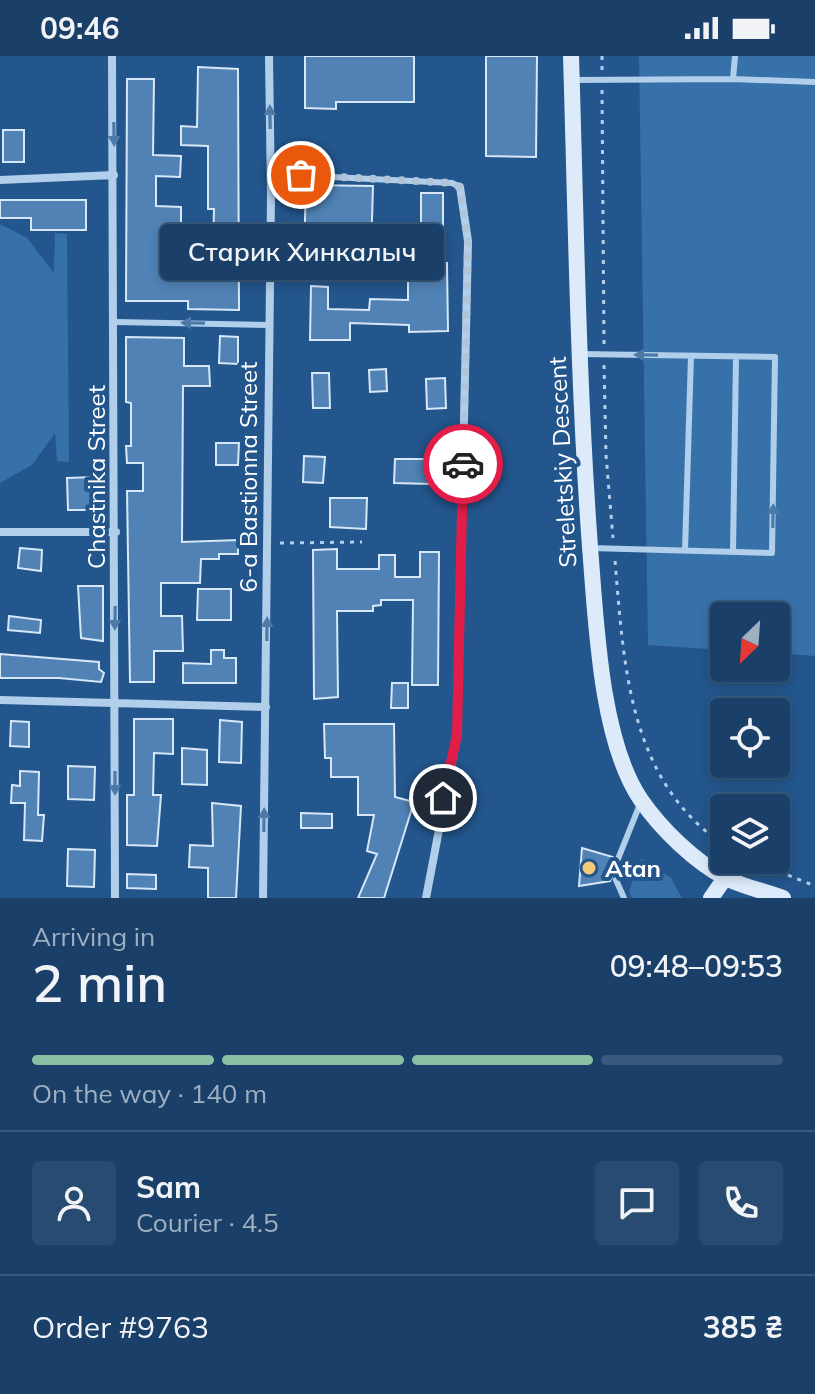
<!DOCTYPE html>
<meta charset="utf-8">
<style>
:root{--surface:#1a4069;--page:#274b71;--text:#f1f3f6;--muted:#9fafc0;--line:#38597d;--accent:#8abfa5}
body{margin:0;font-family:Mulish,sans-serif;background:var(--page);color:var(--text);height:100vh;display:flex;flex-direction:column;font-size:30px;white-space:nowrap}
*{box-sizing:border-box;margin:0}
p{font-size:26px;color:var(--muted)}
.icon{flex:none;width:44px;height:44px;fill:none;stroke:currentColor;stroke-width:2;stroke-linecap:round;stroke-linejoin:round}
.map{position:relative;height:842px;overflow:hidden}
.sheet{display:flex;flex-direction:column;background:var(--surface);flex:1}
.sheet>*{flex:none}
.needle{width:52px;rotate:205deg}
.fabs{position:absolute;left:710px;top:546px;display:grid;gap:16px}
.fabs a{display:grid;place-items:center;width:80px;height:80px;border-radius:8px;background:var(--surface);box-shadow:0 4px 12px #0003,0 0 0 2px var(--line);font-size:40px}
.pin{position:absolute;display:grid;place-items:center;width:68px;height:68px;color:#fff;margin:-34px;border:4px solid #fff;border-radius:50%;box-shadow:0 2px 8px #0007}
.courier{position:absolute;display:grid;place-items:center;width:80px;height:80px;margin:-40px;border:6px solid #e11d48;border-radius:50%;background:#fff;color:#222;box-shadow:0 2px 10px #0007}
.bubble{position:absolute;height:56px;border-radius:8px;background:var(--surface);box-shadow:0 4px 12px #0003,0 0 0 2px var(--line);font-size:26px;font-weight:600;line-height:56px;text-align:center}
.summary em{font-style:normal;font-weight:600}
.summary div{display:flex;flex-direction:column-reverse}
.summary{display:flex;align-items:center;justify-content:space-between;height:136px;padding:0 32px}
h1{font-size:52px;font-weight:600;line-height:60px}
.bar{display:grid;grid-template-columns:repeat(4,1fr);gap:12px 8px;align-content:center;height:96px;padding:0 32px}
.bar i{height:10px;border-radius:6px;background:var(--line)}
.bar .selected{background:var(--accent)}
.bar p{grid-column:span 4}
.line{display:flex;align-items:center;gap:20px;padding:0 32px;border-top:2px solid var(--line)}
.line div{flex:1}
.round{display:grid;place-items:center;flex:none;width:84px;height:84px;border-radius:8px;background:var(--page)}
.status{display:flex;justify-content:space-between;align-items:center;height:56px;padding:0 40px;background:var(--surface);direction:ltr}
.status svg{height:22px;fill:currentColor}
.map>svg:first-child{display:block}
.green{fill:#3771a9}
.building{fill:#5082b5;stroke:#d6e7f8;stroke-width:2}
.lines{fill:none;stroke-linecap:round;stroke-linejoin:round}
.path{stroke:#b1ceeb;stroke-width:3;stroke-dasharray:4 6;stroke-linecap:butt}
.service{stroke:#b1ceeb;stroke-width:6}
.minor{stroke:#b1ceeb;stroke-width:8}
.secondary{stroke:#dceaf9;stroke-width:16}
.oneway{fill:#4e7aa8}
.done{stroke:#b2c4d7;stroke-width:8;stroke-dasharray:0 14.4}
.route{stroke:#e11d48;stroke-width:10}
.poi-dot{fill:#f6ca74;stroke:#23568c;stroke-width:3}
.labels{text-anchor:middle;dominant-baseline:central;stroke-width:8;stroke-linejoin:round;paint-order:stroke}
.street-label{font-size:24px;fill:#fff;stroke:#23568c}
.poi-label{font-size:24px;font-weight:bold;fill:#fff;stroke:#23568c;text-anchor:start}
</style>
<div class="status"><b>09:46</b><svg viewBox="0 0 49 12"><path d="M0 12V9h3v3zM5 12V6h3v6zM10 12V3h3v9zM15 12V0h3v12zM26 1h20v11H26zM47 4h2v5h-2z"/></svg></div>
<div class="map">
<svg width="815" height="842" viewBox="0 0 815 842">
<rect width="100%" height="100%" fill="#23568c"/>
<path class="green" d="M 639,0 L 815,0 L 815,600 L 776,597 L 776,560 L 724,560 L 724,594 L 648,589 Z
M 0,168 L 27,182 L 54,217 L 55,177 L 67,178 L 69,406 L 57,405 L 55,377 L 32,409 L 0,427 Z
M 641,803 L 671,822 L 682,842 L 632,842 L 629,835 Z"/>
<path class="building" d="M 305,0 L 414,0 L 414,46 L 336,46 L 336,53 L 305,52 Z
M 486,0 L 537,0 L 536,101 L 486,100 Z
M 198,11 L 238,13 L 239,254 L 188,253 L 188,245 L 126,245 L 127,23 L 154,23 L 153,99 L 181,100 L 180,121 L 156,120 L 156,150 L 181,151 L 181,192 L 213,192 L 214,153 L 208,153 L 208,90 L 181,89 L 181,70 L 197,71 Z
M 3,74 L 24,74 L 24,106 L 3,106 Z
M 306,129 L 373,130 L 371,198 L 304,197 Z
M 421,137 L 443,137 L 443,178 L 421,178 Z
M 0,144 L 86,144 L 86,174 L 31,174 L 31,162 L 0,162 Z
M 408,207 L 447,207 L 448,275 L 409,276 L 409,269 L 350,267 L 350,284 L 310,284 L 311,230 L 328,231 L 328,253 L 369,254 L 370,243 L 408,244 Z
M 220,280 L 238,281 L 238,308 L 219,307 Z
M 126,281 L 184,282 L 184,310 L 209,310 L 210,330 L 183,330 L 182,486 L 238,484 L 238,498 L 219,498 L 219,503 L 201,503 L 200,527 L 161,527 L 161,560 L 182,560 L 183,595 L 154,595 L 154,626 L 130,626 L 127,435 L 143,435 L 143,407 L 127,407 L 126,390 L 131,390 L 131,347 L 126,346 Z
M 386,313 L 387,335 L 370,336 L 369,314 Z
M 312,317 L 329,317 L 330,352 L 313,352 Z
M 445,322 L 446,352 L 427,353 L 426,323 Z
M 216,387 L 239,387 L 238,409 L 216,409 Z
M 304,400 L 325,401 L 323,427 L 303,426 Z
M 395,403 L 432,403 L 431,428 L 394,427 Z
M 95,421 L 96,454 L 68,454 L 67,422 Z
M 330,442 L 367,442 L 366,473 L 330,471 Z
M 20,492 L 42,494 L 41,515 L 18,512 Z
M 337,493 L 337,513 L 379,513 L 379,499 L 395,499 L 395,521 L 420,521 L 420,496 L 439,496 L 438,629 L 412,629 L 413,544 L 381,544 L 381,549 L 373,550 L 373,555 L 337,555 L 338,641 L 314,643 L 313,494 Z
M 78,530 L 103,530 L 103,585 L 81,582 Z
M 198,533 L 231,533 L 231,564 L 197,564 Z
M 9,560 L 41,564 L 40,577 L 8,574 Z
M 211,594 L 224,594 L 224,602 L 236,602 L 236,627 L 183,627 L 183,607 L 211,608 Z
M 0,598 L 99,606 L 99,613 L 104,617 L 101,626 L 59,622 L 0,622 Z
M 392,627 L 408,627 L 408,652 L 391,652 Z
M 134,663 L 173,663 L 173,698 L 154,697 L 153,739 L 161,739 L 157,790 L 127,789 L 127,739 L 134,739 Z
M 220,664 L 242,666 L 241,707 L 219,706 Z
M 11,665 L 29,666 L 29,691 L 10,690 Z
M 324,668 L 394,668 L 395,741 L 414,746 L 384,842 L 358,842 L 377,798 L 367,795 L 374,759 L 358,759 L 358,721 L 331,721 L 331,702 L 325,702 Z
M 182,692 L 207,694 L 207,729 L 182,728 Z
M 68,710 L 95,711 L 94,744 L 68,743 Z
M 20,715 L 39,716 L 38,759 L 44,759 L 42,785 L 24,784 L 25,747 L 11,747 L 12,729 L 20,730 Z
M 212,747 L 241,750 L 236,842 L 208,842 L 208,812 L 189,811 L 190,789 L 213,790 Z
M 301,757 L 332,758 L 332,772 L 301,772 Z
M 582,792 L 613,801 L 617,809 L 624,805 L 637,811 L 637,821 L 622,823 L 614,818 L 610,825 L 579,830 Z
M 68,793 L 95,794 L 94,831 L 67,830 Z
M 127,818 L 156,819 L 156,833 L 127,832 Z"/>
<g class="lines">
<path class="path" d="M 602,14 L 602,0
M 602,34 L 604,290
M 604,309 L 606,399 L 613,482
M 280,487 L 362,486
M 615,505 C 624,609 628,724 724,789
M 751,804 L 815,830"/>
<path class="service" d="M 733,23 L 735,0
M 575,24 L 733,23 L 815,26
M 271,118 L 452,127 L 460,131
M 116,266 L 269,269
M 580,298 L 775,301 L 772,497 L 590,492
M 685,495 L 691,300
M 733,496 L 736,301
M 618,803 L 640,748
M 616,824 L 624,842"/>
<path class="minor" d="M 112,0 L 115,842
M 0,124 L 114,119
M 0,476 L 116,476
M 0,644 L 266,651
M 263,842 L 271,140 L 269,0
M 426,842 L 457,679 L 468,185 L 460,131"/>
<path class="secondary" d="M 571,0 C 576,164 578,328 590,491 C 596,564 600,684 641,744 C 661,773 695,806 726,822 C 743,831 765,835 783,842
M 711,842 L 725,822"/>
</g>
<defs><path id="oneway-solid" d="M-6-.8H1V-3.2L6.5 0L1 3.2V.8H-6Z" transform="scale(2)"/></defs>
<g class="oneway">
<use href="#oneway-solid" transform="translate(270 61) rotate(-91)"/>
<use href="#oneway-solid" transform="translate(114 78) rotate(89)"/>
<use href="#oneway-solid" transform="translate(193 267) rotate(-179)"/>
<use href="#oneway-solid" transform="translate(646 299) rotate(-179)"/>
<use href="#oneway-solid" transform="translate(773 460) rotate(-89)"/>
<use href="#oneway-solid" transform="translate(115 562) rotate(91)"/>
<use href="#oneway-solid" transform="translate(267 573) rotate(-89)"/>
<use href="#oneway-solid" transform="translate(115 727) rotate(90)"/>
<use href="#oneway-solid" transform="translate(264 764) rotate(-89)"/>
</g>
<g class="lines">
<path class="done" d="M 301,119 L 452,127 L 460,131 L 468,185 L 463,408"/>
<path class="route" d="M 443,742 L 457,679 L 463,408"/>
</g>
<circle class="poi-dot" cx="589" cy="812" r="8"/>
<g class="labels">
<g class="street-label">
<text transform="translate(562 406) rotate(-93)">Streletskiy Descent</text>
<text transform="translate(96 421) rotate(-90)">Chastnika Street</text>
<text transform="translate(248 421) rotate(-90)">6-a Bastionna Street</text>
</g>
<g class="poi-label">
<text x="605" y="812">Atan</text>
</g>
</g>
</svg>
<div class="fabs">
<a><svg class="needle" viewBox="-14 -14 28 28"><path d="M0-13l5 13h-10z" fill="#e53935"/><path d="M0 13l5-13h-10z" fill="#9fafc0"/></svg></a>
<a><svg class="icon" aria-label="locate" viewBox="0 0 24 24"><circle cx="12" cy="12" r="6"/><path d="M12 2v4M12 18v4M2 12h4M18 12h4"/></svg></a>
<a><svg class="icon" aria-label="layers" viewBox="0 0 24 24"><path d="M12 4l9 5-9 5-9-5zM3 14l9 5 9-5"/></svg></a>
</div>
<div class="pin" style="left:301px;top:119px;background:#ea580c"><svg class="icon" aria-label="bag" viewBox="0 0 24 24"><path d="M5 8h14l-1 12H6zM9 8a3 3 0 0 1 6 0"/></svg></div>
<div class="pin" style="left:443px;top:742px;background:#1f2937"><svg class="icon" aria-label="home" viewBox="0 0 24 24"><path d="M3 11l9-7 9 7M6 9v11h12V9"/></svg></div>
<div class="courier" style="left:463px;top:408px"><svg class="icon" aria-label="car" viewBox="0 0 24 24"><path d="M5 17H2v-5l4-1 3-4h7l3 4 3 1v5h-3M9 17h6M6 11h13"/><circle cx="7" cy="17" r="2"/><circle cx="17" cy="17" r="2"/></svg></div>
<div class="bubble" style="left:160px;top:168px;width:284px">Старик Хинкалыч</div>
</div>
<section class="sheet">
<div class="summary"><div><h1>2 min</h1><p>Arriving in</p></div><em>09:48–09:53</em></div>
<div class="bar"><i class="selected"></i><i class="selected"></i><i class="selected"></i><i></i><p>On the way · 140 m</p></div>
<div class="line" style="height:144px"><a class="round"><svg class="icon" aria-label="person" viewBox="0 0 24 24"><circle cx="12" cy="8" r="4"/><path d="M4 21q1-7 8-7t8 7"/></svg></a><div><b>Sam</b><p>Courier · 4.5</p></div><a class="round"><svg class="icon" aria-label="chat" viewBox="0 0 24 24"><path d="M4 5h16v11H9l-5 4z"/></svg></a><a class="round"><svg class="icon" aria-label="phone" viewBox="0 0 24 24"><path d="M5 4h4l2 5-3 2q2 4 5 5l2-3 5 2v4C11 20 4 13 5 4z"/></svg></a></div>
<div class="line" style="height:104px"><div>Order #9763</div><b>385 ₴</b></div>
</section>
